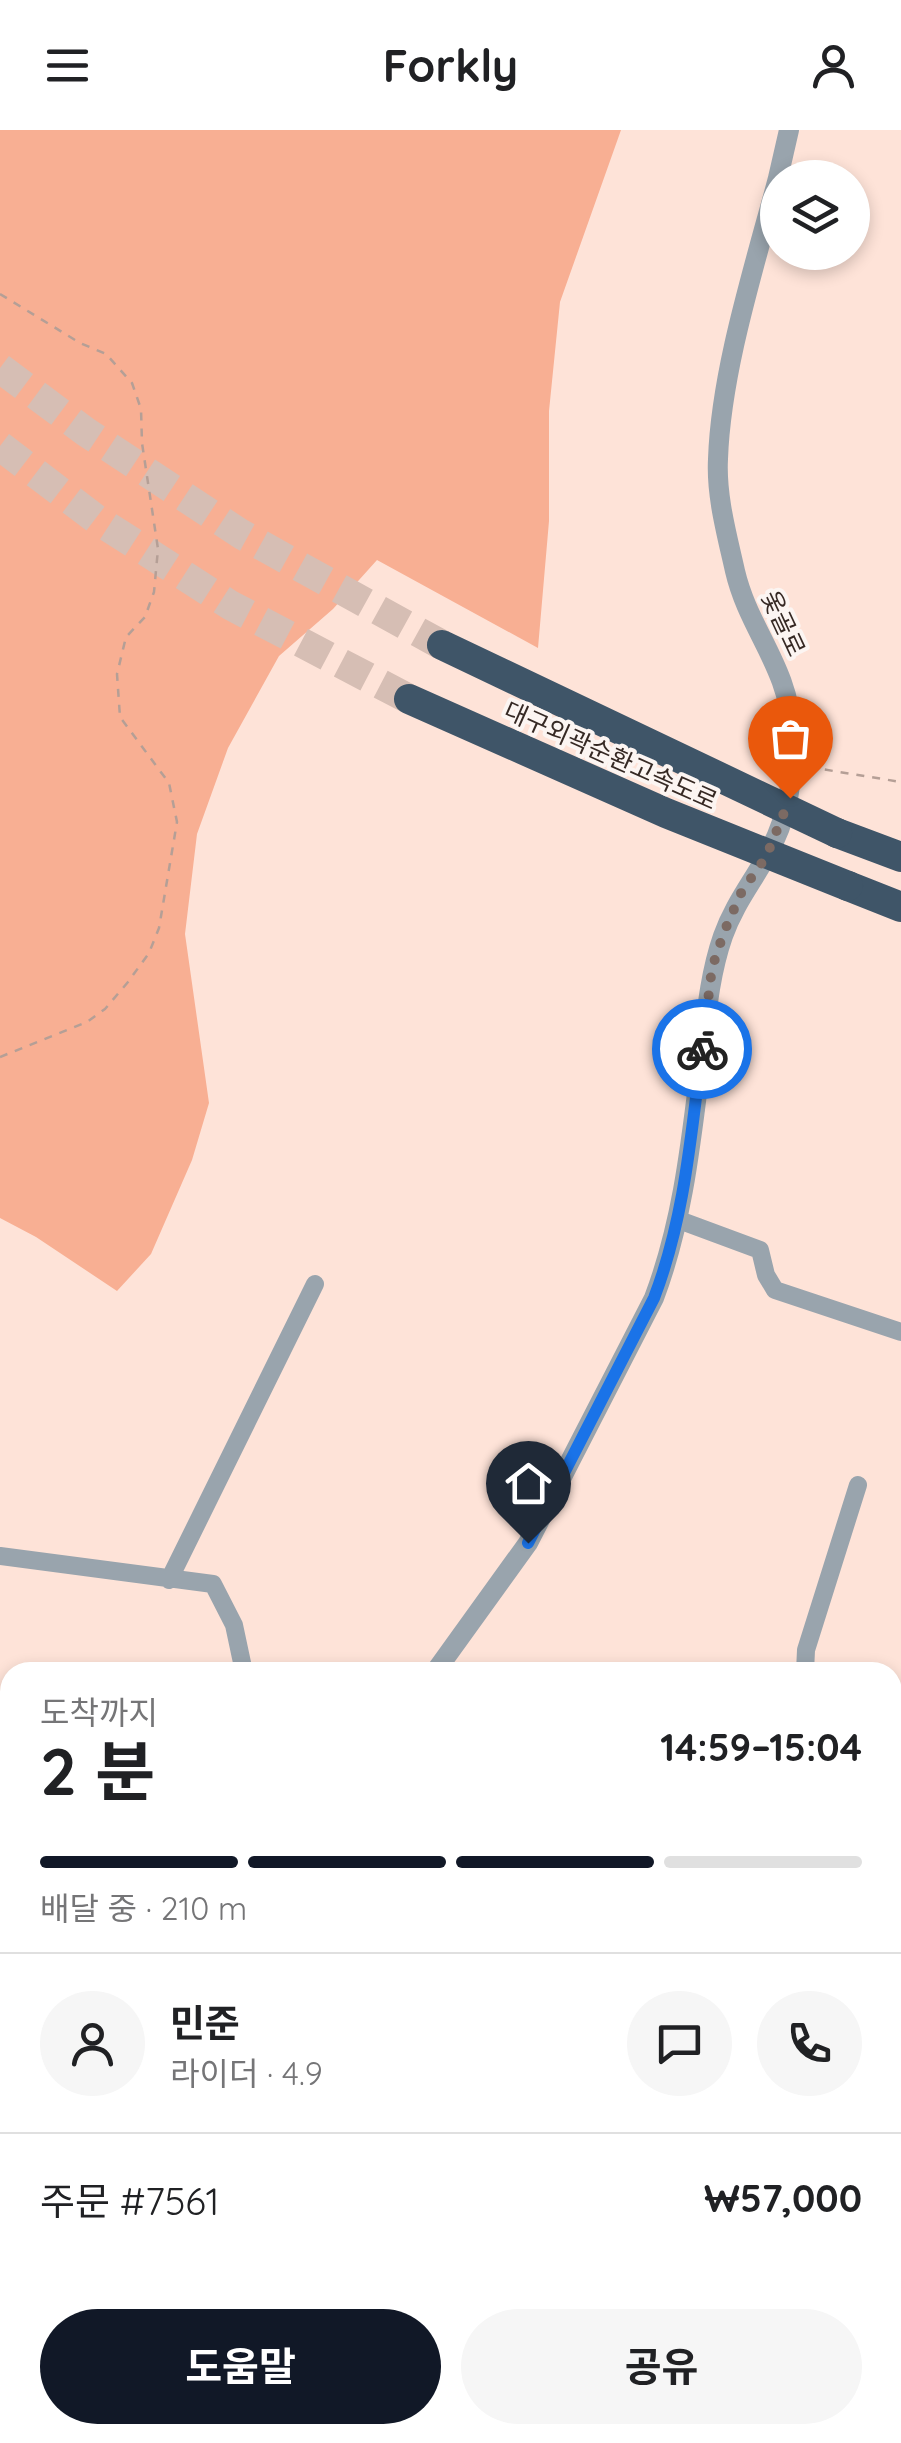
<!DOCTYPE html>
<html lang="ko">
<meta charset="utf-8">
<style>
:root{--surface:#fff;--page:#f6f6f6;--text:#202124;--muted:#757577;--line:#e0e0e0;--accent:#111827}
body{margin:0;font-family:Quicksand,"Noto Sans KR",sans-serif;background:var(--page);color:var(--text);height:100vh;display:flex;flex-direction:column;font-size:38px;white-space:nowrap}
*{box-sizing:border-box;margin:0}
p{font-size:32px;color:var(--muted)}
.icon{flex:none;width:55px;height:55px;fill:none;stroke:currentColor;stroke-width:2;stroke-linecap:round;stroke-linejoin:round}
.map{position:relative;flex:1;overflow:hidden}
.drawer{position:absolute;left:0px;top:1532px;width:902px;height:782px;display:flex;flex-direction:column;background:var(--surface);border-radius:30px 30px 0 0;box-shadow:0 5px 15px #0003}
.drawer>*{flex:none}
.fabs{position:absolute;left:760px;top:30px;display:grid;gap:20px}
.fabs a{display:grid;place-items:center;width:110px;height:110px;border-radius:50%;background:var(--surface);box-shadow:0 5px 15px #0003;font-size:50px}
.pin{position:absolute;display:grid;place-items:center;width:85px;height:85px;color:#fff;margin:-102px -42px;border-radius:50% 50% 50% 0;rotate:-45deg;box-shadow:0 0 10px #0007}
.pin .icon{rotate:45deg}
.courier{position:absolute;display:grid;place-items:center;width:100px;height:100px;margin:-50px;border:8px solid #1a73e8;border-radius:50%;background:#fff;color:#222;box-shadow:0 2px 12px #0007}
.overview em{font-style:normal;font-weight:700}
.overview div{display:flex;flex-direction:column-reverse}
.overview{display:flex;align-items:center;justify-content:space-between;height:170px;padding:0 40px}
h1{font-size:65px;font-weight:700;line-height:75px}
.bar{display:grid;grid-template-columns:repeat(4,1fr);gap:15px 10px;align-content:center;height:120px;padding:0 40px}
.bar i{height:12px;border-radius:8px;background:var(--line)}
.bar .on{background:var(--accent)}
.bar p{grid-column:span 4}
.line{display:flex;align-items:center;gap:25px;padding:0 40px;border-top:2px solid var(--line)}
.line div{flex:1}
.round{display:grid;place-items:center;flex:none;width:105px;height:105px;border-radius:52px;background:var(--page)}
.button{display:flex;gap:20px;margin-top:auto;padding:20px 40px}
.button a{flex:1;height:115px;border-radius:60px;background:var(--accent);color:#fff;font-size:40px;font-weight:700;line-height:115px;text-align:center}
.button a+a{background:var(--page);color:var(--text)}
header{display:flex;justify-content:space-between;align-items:center;height:130px;padding:0 40px;background:var(--surface);font-size:45px;font-weight:700}
.map>svg:first-child{display:block}
.green{fill:#f8af93}
.lines{fill:none;stroke-linecap:round;stroke-linejoin:round}
.stream{stroke:#95c4fc;stroke-width:5}
.motorway-tunnel{stroke:#d6beb4;stroke-width:30;stroke-dasharray:30 15;stroke-linecap:butt}
.path{stroke:#b59f96;stroke-width:2.5;stroke-dasharray:8 8;stroke-linecap:butt}
.minor{stroke:#99a4ad;stroke-width:18}
.tertiary{stroke:#99a4ad;stroke-width:20}
.motorway{stroke:#3f5568;stroke-width:30}
.motorway-bridge{stroke:#3f5568;stroke-width:30}
.done{stroke:#7c6a63;stroke-width:10;stroke-dasharray:0 18}
.route{stroke:#1a73e8;stroke-width:12}
.labels{text-anchor:middle;dominant-baseline:central;stroke-width:8;stroke-linejoin:round;paint-order:stroke}
.street-label{font-size:25px;fill:#362924;stroke:#fcf5f2}
</style>
<header><svg class="icon" aria-label="menu" viewBox="0 0 24 24"><path d="M4 6h16M4 12h16M4 18h16"/></svg>Forkly<svg class="icon" aria-label="person" viewBox="0 0 24 24"><circle cx="12" cy="8" r="4"/><path d="M4 21q1-7 8-7t8 7"/></svg></header>
<div class="map">
<svg width="901" height="2313" viewBox="0 0 901 2313">
<rect width="100%" height="100%" fill="#fee3d8"/>
<path class="green" d="M 0,0 L 621,0 L 560,172 L 549,281 L 549,391 L 538,518 L 377,430 L 333,479 L 279,526 L 228,618 L 197,704 L 185,804 L 209,973 L 192,1030 L 151,1124 L 117,1161 L 36,1107 L 0,1088 Z"/>
<g class="lines">
<path class="stream" d="M 892,1639 L 901,1636
M 0,1852 L 10,1850"/>
<path class="motorway-tunnel" d="M 0,238 L 86,302 L 241,404 L 442,515
M 0,316 L 96,389 L 230,475 L 409,569"/>
<path class="path" d="M 0,164 L 80,213 L 106,224 L 132,253 L 141,279 L 142,313 L 158,419 L 154,462 L 145,487 L 126,507 L 117,544 L 120,587 L 169,653 L 177,692 L 159,798 L 149,823 L 128,852 L 105,879 L 87,892 L 0,927
M 809,637 L 901,652
M 892,2117 L 901,2112"/>
<path class="minor" d="M 679,1090 L 760,1120 L 766,1145 L 775,1160 L 901,1202
M 0,1426 L 213,1454 L 234,1495 L 244,1542
M 169,1450 L 315,1154
M 805,1542 L 806,1520 L 858,1355
M 892,1596 L 901,1592
M 0,1819 L 10,1814
M 892,1952 L 901,1955
M 892,2210 L 901,2221
M 16,2305 L 46,2305
M 222,2305 L 228,2313"/>
<path class="tertiary" d="M 778,48 L 789,0
M 435,1542 L 528,1413 L 654,1168 C 683,1091 691,1012 701,931 C 706,889 709,846 723,806 C 734,775 751,754 766,727 C 789,688 794,646 792,603 C 789,536 749,501 735,441 C 727,405 716,366 718,329 C 721,240 755,135 778,48
M 892,2075 L 901,2072
M 0,2280 L 10,2270"/>
<path class="motorway" d="M 837,703 L 901,727
M 848,756 L 901,777"/>
<path class="motorway-bridge" d="M 442,515 L 837,703
M 409,569 L 666,683 L 848,756"/>
</g>
<g class="lines">
<path class="done" d="M 702,919 L 712,838 L 724,802 L 742,761 L 766,727 L 790,668"/>
<path class="route" d="M 528,1413 L 654,1168 C 685,1087 691,1004 702,919"/>
</g>
<g class="labels">
<g class="street-label">
<text transform="translate(784 493) rotate(65)">옻골로</text>
<text transform="translate(611 625) rotate(24)">대구외곽순환고속도로</text>
</g>
</g>
</svg>
<div class="fabs">
<a><svg class="icon" aria-label="layers" viewBox="0 0 24 24"><path d="M12 4l9 5-9 5-9-5zM3 14l9 5 9-5"/></svg></a>
</div>
<div class="pin" style="left:790px;top:668px;background:#ea580c"><svg class="icon" aria-label="bag" viewBox="0 0 24 24"><path d="M5 8h14l-1 12H6zM9 8a3 3 0 0 1 6 0"/></svg></div>
<div class="pin" style="left:528px;top:1413px;background:#1f2937"><svg class="icon" aria-label="home" viewBox="0 0 24 24"><path d="M3 11l9-7 9 7M6 9v11h12V9"/></svg></div>
<div class="courier" style="left:702px;top:919px"><svg class="icon" aria-label="bike" viewBox="0 0 24 24"><circle cx="6" cy="16" r="4"/><circle cx="18" cy="16" r="4"/><path d="M6 16l4-8h5l3 8M10 8l3 8H6M13 5h3"/></svg></div>
<section class="drawer">
<div class="overview"><div><h1>2 분</h1><p>도착까지</p></div><em>14:59–15:04</em></div>
<div class="bar"><i class="on"></i><i class="on"></i><i class="on"></i><i></i><p>배달 중 · 210 m</p></div>
<div class="line" style="height:180px"><a class="round"><svg class="icon" aria-label="person" viewBox="0 0 24 24"><circle cx="12" cy="8" r="4"/><path d="M4 21q1-7 8-7t8 7"/></svg></a><div><b>민준</b><p>라이더 · 4.9</p></div><a class="round"><svg class="icon" aria-label="chat" viewBox="0 0 24 24"><path d="M4 5h16v11H9l-5 4z"/></svg></a><a class="round"><svg class="icon" aria-label="phone" viewBox="0 0 24 24"><path d="M5 4h4l2 5-3 2q2 4 5 5l2-3 5 2v4C11 20 4 13 5 4z"/></svg></a></div>
<div class="line" style="height:130px"><div>주문 #7561</div><b>₩57,000</b></div>
<div class="button"><a>도움말</a><a>공유</a></div>
</section>
</div>
